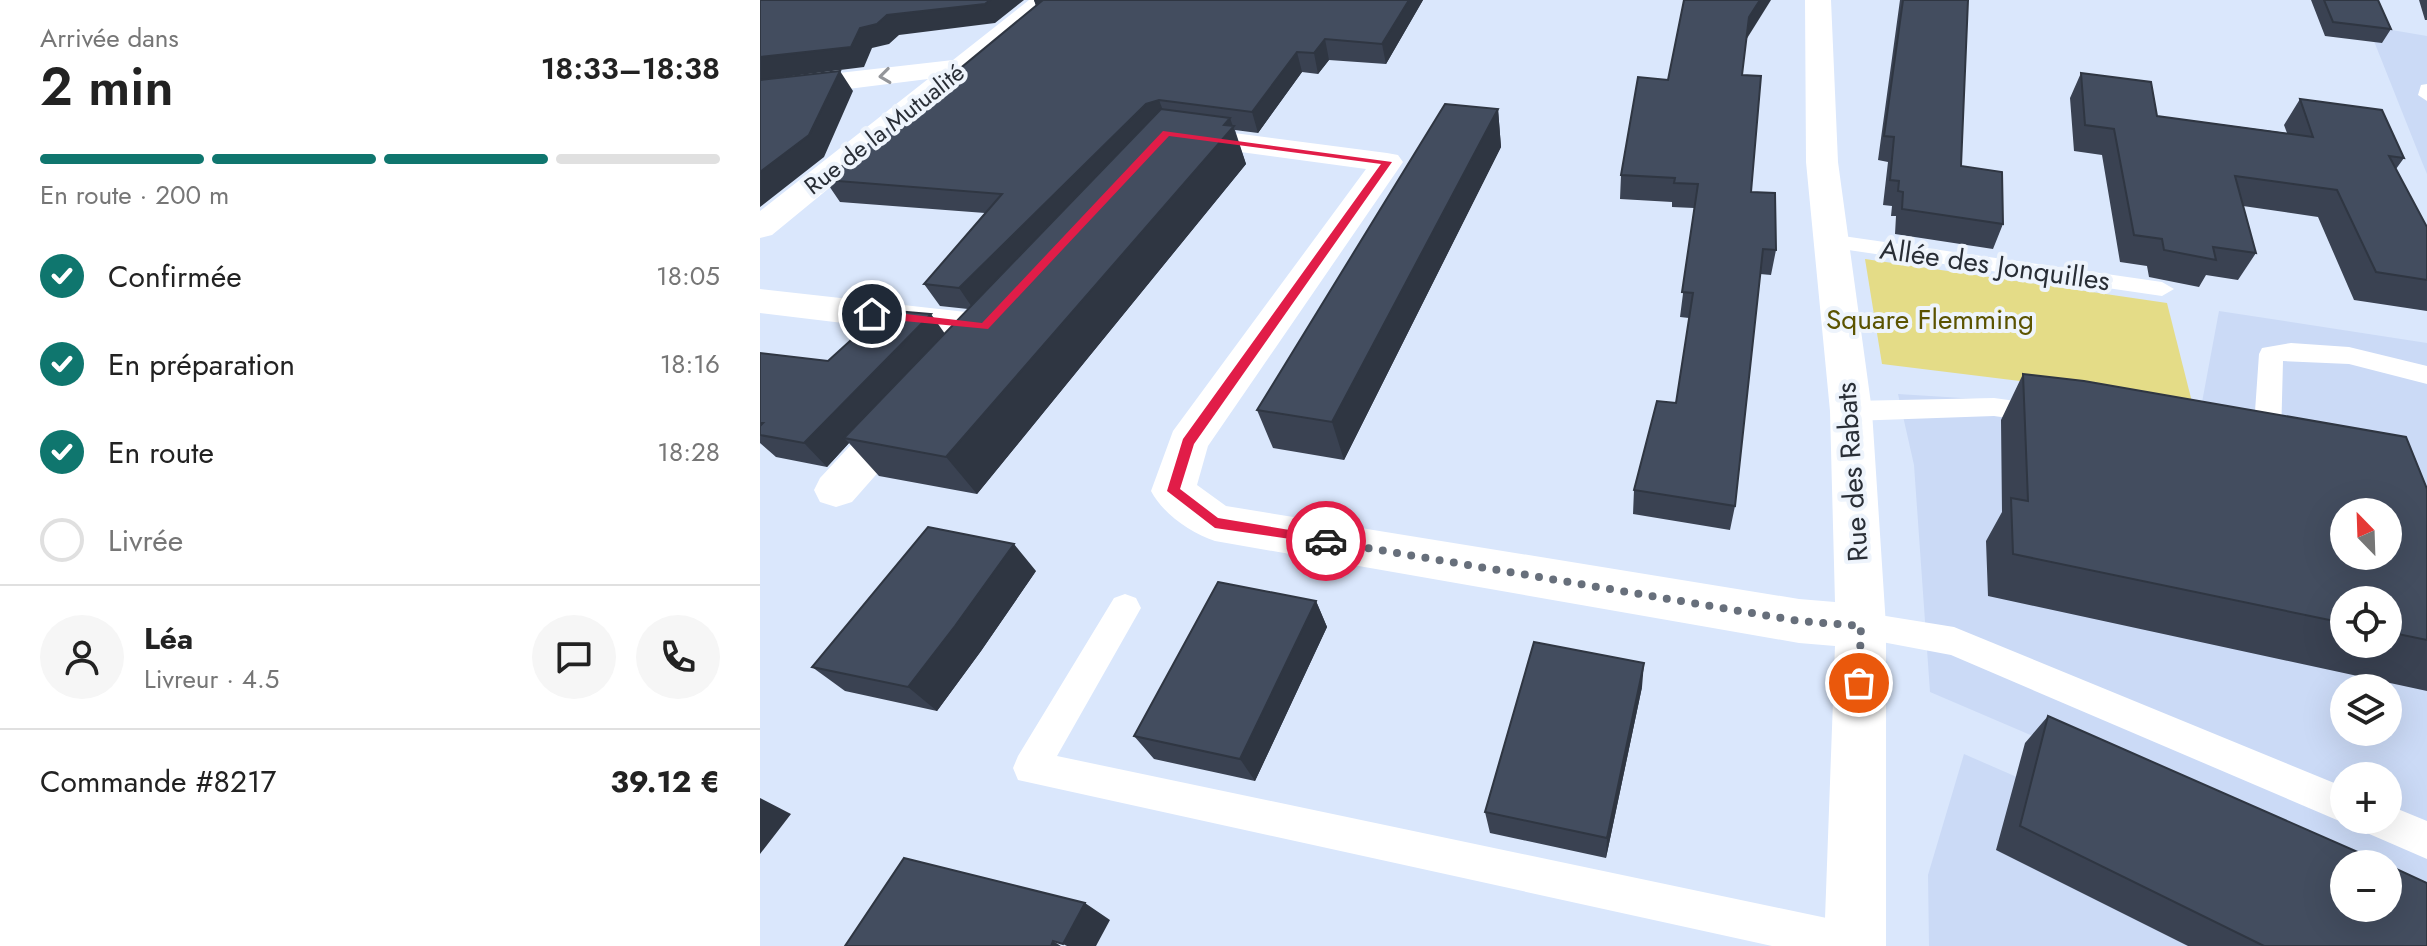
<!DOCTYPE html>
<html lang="fr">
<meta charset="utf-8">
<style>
:root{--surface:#fff;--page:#f6f6f6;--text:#222;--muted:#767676;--line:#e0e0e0;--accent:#0f766e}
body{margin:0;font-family:Jost,sans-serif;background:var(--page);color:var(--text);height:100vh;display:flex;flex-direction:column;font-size:30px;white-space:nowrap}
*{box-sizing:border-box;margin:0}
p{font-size:26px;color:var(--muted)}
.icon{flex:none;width:44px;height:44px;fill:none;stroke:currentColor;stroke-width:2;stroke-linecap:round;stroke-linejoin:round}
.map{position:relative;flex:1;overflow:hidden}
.side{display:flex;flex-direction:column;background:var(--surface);width:760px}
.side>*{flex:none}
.needle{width:52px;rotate:337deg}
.buttons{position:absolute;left:1570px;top:498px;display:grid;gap:16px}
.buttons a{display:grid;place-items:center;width:72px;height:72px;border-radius:50%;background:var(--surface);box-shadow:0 8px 32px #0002;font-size:40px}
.pin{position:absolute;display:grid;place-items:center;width:68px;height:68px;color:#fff;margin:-34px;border:4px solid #fff;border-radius:50%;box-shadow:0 2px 8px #0007}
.courier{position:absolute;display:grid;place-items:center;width:80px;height:80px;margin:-40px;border:6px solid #e11d48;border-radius:50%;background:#fff;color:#222;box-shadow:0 2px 10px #0007}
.headline em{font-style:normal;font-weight:600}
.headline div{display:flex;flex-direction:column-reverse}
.headline{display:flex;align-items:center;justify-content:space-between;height:136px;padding:0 40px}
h1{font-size:52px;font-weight:600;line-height:60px}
.bar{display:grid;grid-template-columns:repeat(4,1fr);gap:12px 8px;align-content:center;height:96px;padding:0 40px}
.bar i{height:10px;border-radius:6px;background:var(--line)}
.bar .active{background:var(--accent)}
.bar p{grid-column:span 4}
.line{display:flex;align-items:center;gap:20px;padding:0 40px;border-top:2px solid var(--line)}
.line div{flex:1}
.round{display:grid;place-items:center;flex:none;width:84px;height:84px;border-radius:42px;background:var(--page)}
ol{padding:0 40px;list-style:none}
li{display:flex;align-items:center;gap:24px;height:88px}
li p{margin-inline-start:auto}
li .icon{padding:8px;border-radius:50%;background:var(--accent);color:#fff;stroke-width:4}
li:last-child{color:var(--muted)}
li i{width:44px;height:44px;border:4px solid var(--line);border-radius:50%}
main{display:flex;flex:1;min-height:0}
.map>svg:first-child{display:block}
.built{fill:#cbdaf6;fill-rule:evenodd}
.green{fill:#e4dc87}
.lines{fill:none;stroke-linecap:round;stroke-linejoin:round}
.service{fill:#fff;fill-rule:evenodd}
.minor{fill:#fff;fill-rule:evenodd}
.wall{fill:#3a4252;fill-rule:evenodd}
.shaded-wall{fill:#2f3642}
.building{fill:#434d5f;stroke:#2f3642;stroke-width:2;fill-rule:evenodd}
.oneway{stroke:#94969a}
.route{fill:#e11d48}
.done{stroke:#676f7b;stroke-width:8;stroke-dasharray:0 14.4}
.labels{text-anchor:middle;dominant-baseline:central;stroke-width:8;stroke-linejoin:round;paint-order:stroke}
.far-street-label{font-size:24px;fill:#292e36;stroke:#eef4fc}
.street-label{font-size:28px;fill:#292e36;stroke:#eef4fc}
.park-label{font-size:28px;fill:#5b5300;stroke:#eef4fc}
</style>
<main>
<section class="side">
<div class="headline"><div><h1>2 min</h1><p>Arrivée dans</p></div><em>18:33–18:38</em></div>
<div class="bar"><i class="active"></i><i class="active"></i><i class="active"></i><i></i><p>En route · 200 m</p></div>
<ol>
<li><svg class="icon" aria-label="check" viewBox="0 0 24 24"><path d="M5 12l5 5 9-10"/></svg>Confirmée<p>18:05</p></li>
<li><svg class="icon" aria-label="check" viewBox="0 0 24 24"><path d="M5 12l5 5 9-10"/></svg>En préparation<p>18:16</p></li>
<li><svg class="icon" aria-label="check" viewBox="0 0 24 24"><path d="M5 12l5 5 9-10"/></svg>En route<p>18:28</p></li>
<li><i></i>Livrée</li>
</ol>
<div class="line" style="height:144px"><a class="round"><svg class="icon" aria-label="person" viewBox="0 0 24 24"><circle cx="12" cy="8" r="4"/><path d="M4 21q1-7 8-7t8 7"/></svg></a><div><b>Léa</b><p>Livreur · 4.5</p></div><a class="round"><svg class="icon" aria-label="chat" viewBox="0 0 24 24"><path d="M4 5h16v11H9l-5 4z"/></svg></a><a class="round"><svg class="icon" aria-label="phone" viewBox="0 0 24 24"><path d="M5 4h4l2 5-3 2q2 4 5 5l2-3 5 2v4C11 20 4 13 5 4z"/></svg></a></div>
<div class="line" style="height:104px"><div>Commande #8217</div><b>39.12 €</b></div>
</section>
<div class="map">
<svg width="1667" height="946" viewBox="0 0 1667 946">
<rect width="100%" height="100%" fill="#dae7fc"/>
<path class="built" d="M 1608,26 L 1667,36 L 1667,174 L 1662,162 Z
M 1459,311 L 1667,343 L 1667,904 L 1628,888 L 1628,864 L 1584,864 L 1584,869 L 1170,692 L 1154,465 L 1138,394 L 1440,413 ZM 1584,512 L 1628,512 L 1628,556 L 1584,556 ZM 1584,600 L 1628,600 L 1628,644 L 1584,644 ZM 1584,688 L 1628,688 L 1628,732 L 1584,732 ZM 1584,776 L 1628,776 L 1628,820 L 1584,820 Z
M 1204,754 L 1644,946 L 1169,946 L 1168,875 Z"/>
<path class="green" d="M 1105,259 L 1407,303 L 1432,402 L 1122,364 Z"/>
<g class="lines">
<path class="service" d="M 1667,84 L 1667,101 L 1658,95 L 1661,85 Z
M 1069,234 L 1402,282 L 1414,289 L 1402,296 L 1061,246 L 1058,241 L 1061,236 Z
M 1531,343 L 1589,347 L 1667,366 L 1667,384 L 1589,364 L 1523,361 L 1521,438 L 1517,445 L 1507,448 L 1484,443 L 1480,436 L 1484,429 L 1494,426 L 1499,354 L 1502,348 Z
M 1234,398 L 1291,406 L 1295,413 L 1291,420 L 1282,423 L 1234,416 L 1091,421 L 1082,418 L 1078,411 L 1082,404 L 1091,401 Z
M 365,594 L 376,598 L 381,608 L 297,756 L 1095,924 L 1109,930 L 1114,946 L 1012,946 L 258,780 L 253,768 L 258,756 L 354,598 Z
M 1101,612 L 1194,627 L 1584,787 L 1584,820 L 1592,820 L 1584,823 L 1191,655 L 1090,636 L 1085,626 L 1090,616 Z
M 1628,805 L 1667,821 L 1667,859 L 1607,833 L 1602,820 L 1628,820 Z"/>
<path class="minor" d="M 269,0 L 298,0 L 12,235 L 0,238 L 0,211 L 168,79 L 0,100 L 0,82 L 193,60 Z
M 1045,0 L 1071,0 L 1078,162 L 1112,411 L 1126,626 L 1126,946 L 1064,946 L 1075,646 L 1039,643 L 455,541 C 431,533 403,514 391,491 L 413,431 L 606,169 L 421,144 L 410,141 L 406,135 L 410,129 L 421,126 L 627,153 L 638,155 L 643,162 L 448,446 L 437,485 L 466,506 L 1039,599 L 1075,602 L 1070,411 L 1046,162 Z
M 0,289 L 215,313 C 229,299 236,292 256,297 L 262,306 L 237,336 L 224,340 L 0,313 Z
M 144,400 L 159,404 L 165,415 L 159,426 L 92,502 L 76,507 L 60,502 L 54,490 L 60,478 L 129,404 Z"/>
</g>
<path class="wall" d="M 274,0 L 663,0 L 626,64 L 569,60 L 558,74 L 542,72 L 498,133 L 475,130 L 486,164 L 217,494 L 119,476 L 89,443 L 67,467 L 16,457 L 0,443 L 0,353 L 68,361 L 185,334 L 208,309 L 180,306 L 164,284 L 225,213 L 80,202 L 65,180 L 276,6 Z
M 1140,0 L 1208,0 L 1201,166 L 1243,224 L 1233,249 L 1135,234 L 1136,216 L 1131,216 L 1132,206 L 1123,205 L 1128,162 L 1118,160 Z
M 1551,0 L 1618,0 L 1631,29 L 1622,43 L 1565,36 Z
M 1659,0 L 1667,0 L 1667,20 L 1665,20 Z
M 986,40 L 982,75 L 991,192 L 1016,250 L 1011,275 L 1000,274 L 975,506 L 970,530 L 873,514 L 874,490 L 916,403 L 929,318 L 920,317 L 934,208 L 912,207 L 912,202 L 860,199 L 861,175 L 908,80 Z
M 1321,73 L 1397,116 L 1527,133 L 1524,125 L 1540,99 L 1644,158 L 1636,169 L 1667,227 L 1667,311 L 1594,300 L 1558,217 L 1483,206 L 1496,253 L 1478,280 L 1446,275 L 1439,287 L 1389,277 L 1387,266 L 1360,262 L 1342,155 L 1314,151 L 1310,98 Z
M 738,109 L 741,147 L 584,460 L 513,448 L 497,410 Z
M 1263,374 L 1324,381 L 1646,437 L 1667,489 L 1667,640 L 1657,638 L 1667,640 L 1667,691 L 1228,596 L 1226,541 L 1242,512 L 1241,420 ZM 1584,512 L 1628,512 L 1628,556 L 1584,556 ZM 1584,600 L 1628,600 L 1628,644 L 1584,644 Z
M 276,571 L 221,651 L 177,711 L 85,691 L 52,667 Z
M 556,601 L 567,627 L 495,781 L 394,759 L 374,736 Z
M 882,687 L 846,858 L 730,833 L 725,812 Z
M 1288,716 L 1667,946 L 1428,946 L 1236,850 L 1265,743 Z"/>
<path class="shaded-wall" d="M 230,0 L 264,0 L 235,23 L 139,35 L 129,44 L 112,48 L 104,67 L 0,80 L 0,57 L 100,28 L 127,15 Z
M 274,0 L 289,0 L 281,18 Z
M 649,0 L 663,0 L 626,64 L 622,44 Z
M 1000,0 L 1011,0 L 986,40 L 989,17 Z
M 565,39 L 569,60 L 558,74 L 554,53 Z
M 537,52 L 542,72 L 498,133 L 492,112 Z
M 80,71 L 93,91 L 64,157 L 0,207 L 0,172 Z
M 399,100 L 407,121 L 214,310 L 199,288 L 386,104 Z
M 738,109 L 741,147 L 584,460 L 572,422 Z
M 470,118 L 486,164 L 217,494 L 186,457 Z
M 171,314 L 188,338 L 84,438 L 89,443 L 67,467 L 44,443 Z
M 254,544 L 276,571 L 221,651 L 177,711 L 148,687 Z
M 556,601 L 567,627 L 495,781 L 480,759 Z
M 884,663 L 882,687 L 846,858 L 847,838 Z
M 0,798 L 31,814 L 0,854 Z
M 325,903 L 350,920 L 336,946 L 307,946 L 303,944 Z
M 293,941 L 301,946 L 291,946 Z"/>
<path class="building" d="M 0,0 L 230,0 L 225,4 L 127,15 L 117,24 L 100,28 L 91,47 L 0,57 Z
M 283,0 L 649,0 L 622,44 L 565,39 L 554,53 L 537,52 L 492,112 L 399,100 L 386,104 L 199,288 L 164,284 L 242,194 L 65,180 Z
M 924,0 L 1000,0 L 989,17 L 982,75 L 1001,76 L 991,192 L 1015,193 L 1016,250 L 1003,249 L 975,506 L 874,490 L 897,401 L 916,403 L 933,293 L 922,292 L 938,184 L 914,183 L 915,178 L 861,175 L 878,77 L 908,80 Z
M 1143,0 L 1208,0 L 1201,166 L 1242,172 L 1243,224 L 1142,209 L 1143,192 L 1138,191 L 1139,181 L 1130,180 L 1134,137 L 1124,136 Z
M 1564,0 L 1618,0 L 1631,29 L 1573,22 Z
M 80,71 L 49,135 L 0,172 L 0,80 Z
M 1321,73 L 1391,82 L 1397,116 L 1553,137 L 1540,99 L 1622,110 L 1644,158 L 1629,156 L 1667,227 L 1667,280 L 1616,272 L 1577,190 L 1475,176 L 1496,253 L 1453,247 L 1456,260 L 1404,250 L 1402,239 L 1374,235 L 1354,129 L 1325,125 Z
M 685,104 L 738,109 L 572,422 L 497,410 Z
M 401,109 L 470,118 L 464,125 L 474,126 L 186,457 L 84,438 Z
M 124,310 L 171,314 L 44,443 L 0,435 L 0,426 L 3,423 L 0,423 L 0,353 L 68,361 Z
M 1263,374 L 1324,381 L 1646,437 L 1667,489 L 1667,640 L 1628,632 L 1628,600 L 1584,600 L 1584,623 L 1253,554 L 1251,498 L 1268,501 ZM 1584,512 L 1628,512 L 1628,556 L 1584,556 Z
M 168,527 L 254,544 L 195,626 L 148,687 L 52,667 Z
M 458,582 L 556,601 L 480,759 L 374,736 Z
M 774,642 L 884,663 L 847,838 L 725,812 Z
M 1288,716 L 1625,864 L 1584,864 L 1584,908 L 1628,908 L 1628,865 L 1667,883 L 1667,946 L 1504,946 L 1260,826 Z
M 144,858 L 325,903 L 303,944 L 293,941 L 291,946 L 85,946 Z"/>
<defs><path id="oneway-chevron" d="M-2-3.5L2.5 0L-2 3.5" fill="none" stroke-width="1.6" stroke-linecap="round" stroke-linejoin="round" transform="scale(2)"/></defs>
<use class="oneway" href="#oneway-chevron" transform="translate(125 76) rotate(173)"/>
<path class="route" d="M 403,131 L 632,162 L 434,444 L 420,489 L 458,518 L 566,536 L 571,537 L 571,545 L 455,528 L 407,491 L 423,439 L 621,164 L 409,136 L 228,329 L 112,318 L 107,314 L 112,310 L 222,323 Z"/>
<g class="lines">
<path class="done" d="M 566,541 L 1039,621 L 1101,626 L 1099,683"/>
</g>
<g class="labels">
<g class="far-street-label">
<text transform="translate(124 129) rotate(-38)">Rue de la Mutualité</text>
</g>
<g class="street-label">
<text transform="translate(1235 265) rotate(8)">Allée des Jonquilles</text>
<text transform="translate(1092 472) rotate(-94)">Rue des Rabats</text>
</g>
<g class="park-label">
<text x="1170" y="319">Square Flemming</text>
</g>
</g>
</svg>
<div class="buttons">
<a><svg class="needle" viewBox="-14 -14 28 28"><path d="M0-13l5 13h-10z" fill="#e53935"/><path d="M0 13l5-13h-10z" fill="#767676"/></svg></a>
<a><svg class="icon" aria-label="locate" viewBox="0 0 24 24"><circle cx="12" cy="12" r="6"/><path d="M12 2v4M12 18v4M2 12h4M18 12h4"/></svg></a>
<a><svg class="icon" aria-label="layers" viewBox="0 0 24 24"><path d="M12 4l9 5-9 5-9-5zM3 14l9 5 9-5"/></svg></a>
<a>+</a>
<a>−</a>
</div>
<div class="pin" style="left:1099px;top:683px;background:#ea580c"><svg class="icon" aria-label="bag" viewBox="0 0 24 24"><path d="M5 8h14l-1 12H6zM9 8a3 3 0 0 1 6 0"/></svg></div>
<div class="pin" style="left:112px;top:314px;background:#1f2937"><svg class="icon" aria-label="home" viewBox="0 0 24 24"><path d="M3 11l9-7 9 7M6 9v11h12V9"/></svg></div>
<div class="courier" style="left:566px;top:541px"><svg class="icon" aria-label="car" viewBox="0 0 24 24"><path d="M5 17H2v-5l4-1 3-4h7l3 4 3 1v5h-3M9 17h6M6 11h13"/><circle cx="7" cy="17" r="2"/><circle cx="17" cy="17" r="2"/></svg></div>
</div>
</main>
